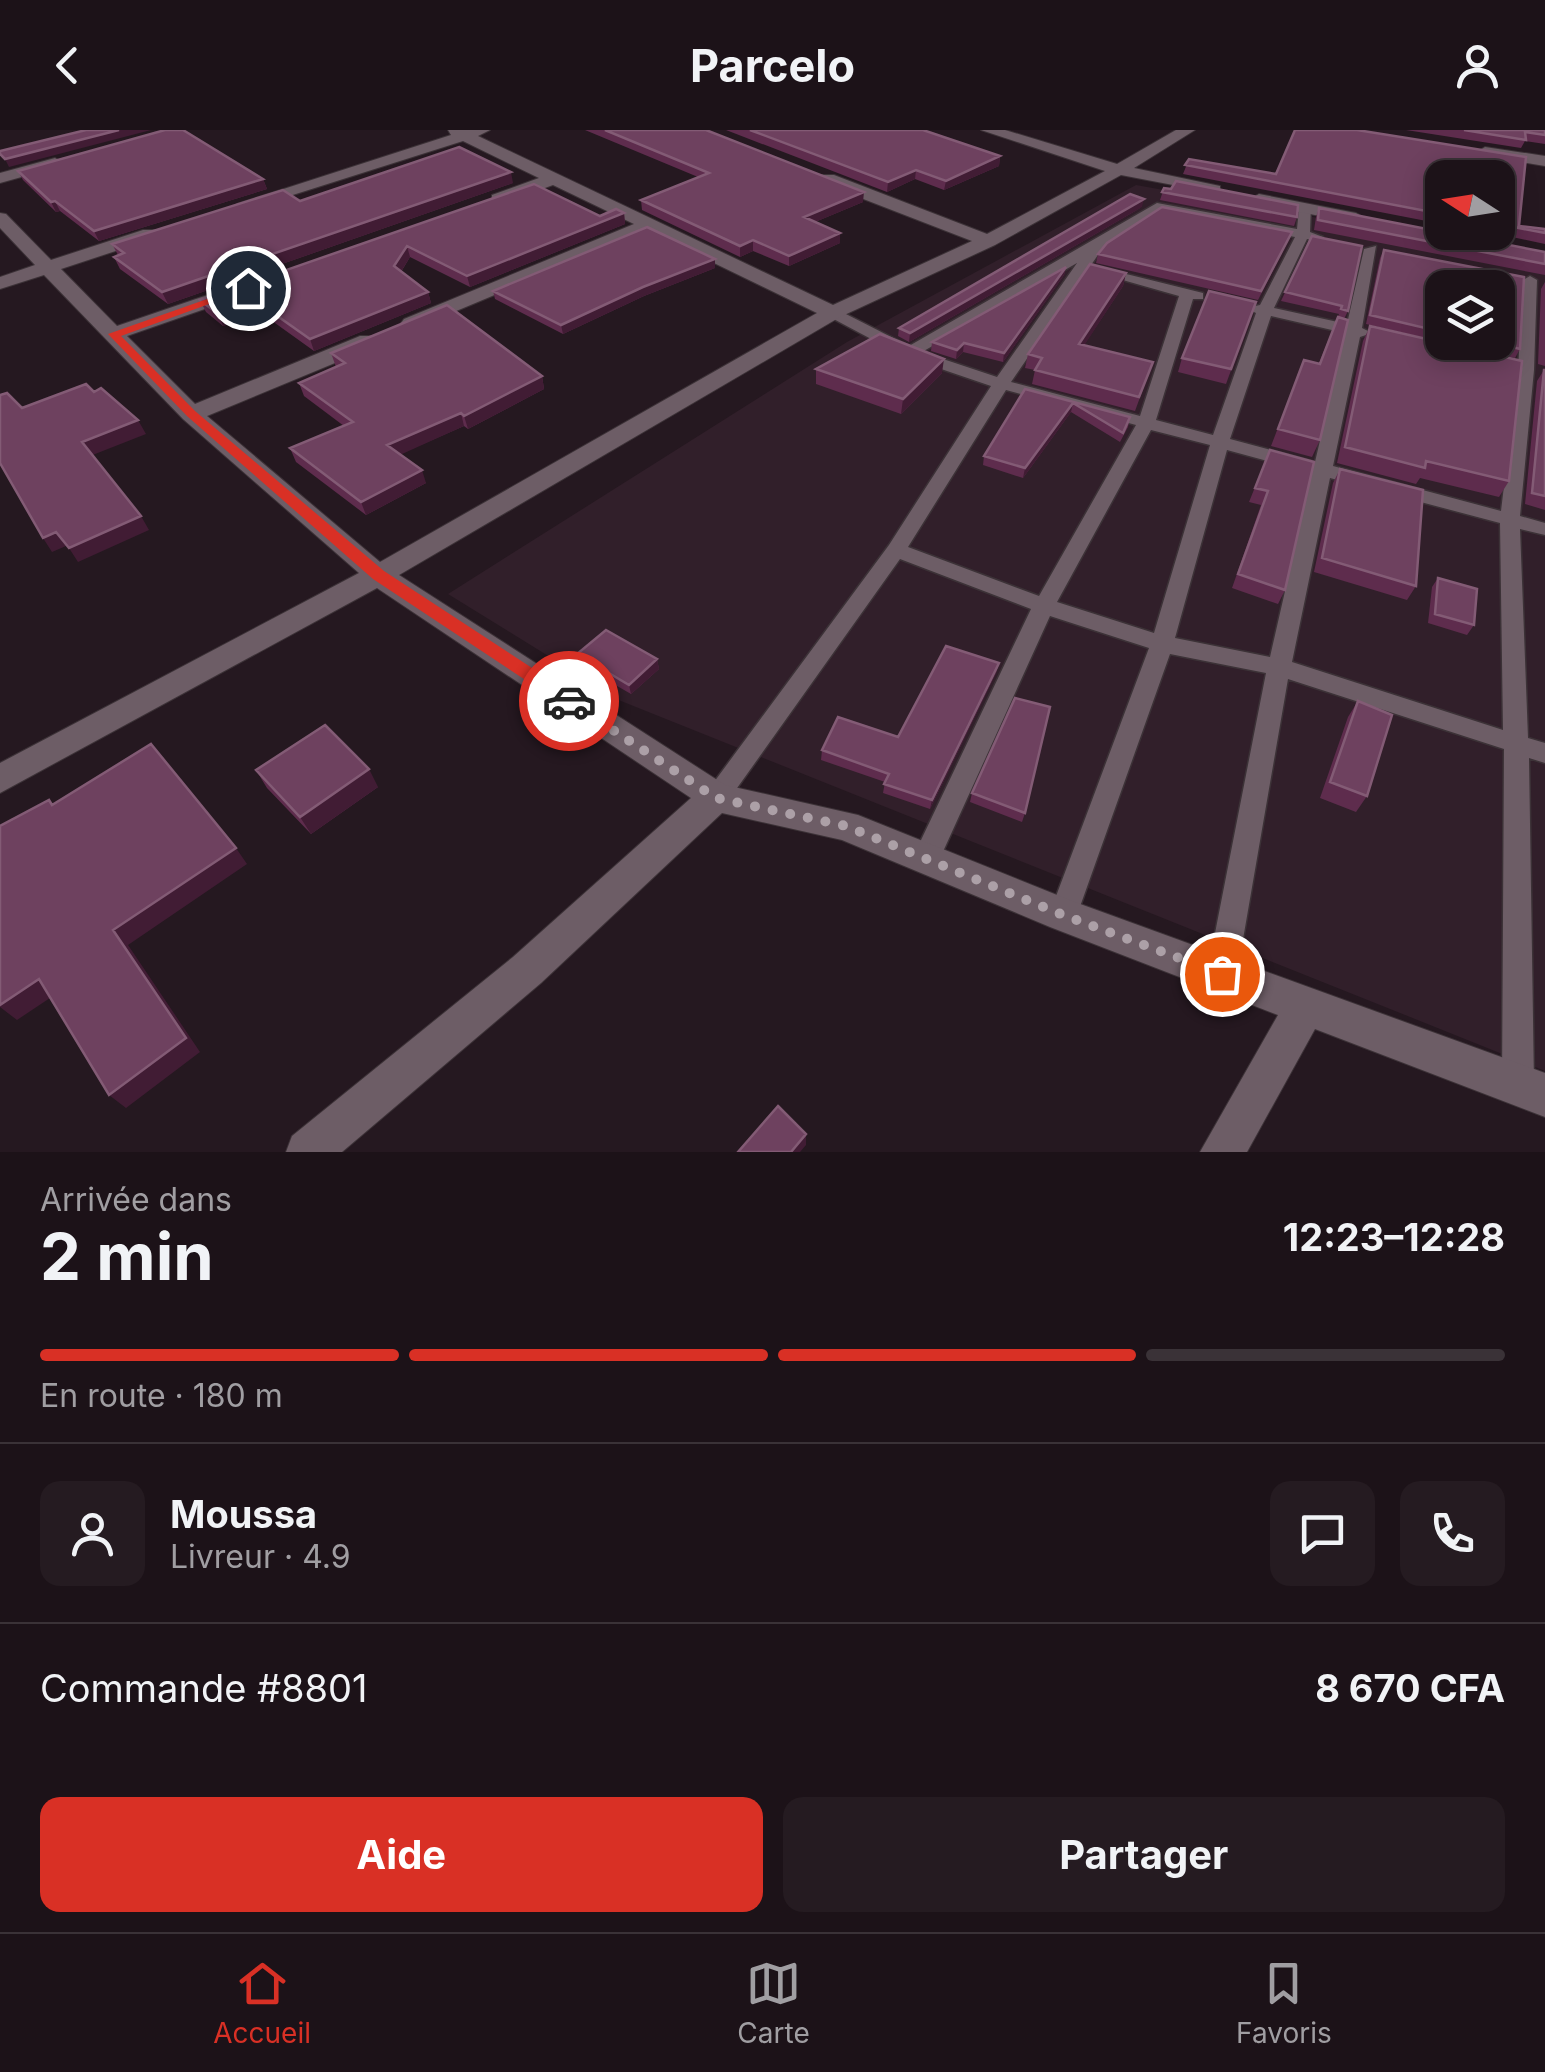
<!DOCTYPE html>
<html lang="fr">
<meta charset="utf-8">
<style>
:root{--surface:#1c1218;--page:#251b21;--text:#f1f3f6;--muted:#a09ea2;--line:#3a3237;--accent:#d93025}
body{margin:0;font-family:Inter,sans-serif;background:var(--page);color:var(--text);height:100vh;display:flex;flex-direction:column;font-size:38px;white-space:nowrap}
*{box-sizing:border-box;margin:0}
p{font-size:32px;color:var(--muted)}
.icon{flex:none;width:55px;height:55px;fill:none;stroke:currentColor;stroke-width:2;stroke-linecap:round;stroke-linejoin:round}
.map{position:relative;height:1022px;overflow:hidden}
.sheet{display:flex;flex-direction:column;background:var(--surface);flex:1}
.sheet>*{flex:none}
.needle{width:65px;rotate:282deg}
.controls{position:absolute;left:1425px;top:30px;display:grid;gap:20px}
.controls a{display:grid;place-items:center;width:90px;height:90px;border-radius:20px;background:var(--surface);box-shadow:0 5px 25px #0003,0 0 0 2px var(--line);font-size:50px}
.pin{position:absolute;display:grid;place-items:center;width:85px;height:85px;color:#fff;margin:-42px;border:5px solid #fff;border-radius:50%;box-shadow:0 2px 10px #0007}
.courier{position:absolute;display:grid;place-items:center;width:100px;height:100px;margin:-50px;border:8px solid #d93025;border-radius:50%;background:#fff;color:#222;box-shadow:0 2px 12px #0007}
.overview em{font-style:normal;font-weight:700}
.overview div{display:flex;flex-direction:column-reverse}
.overview{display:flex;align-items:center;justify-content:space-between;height:170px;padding:0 40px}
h1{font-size:65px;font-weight:700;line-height:75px}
.bar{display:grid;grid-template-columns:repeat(4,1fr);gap:15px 10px;align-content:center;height:120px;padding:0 40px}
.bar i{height:12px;border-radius:8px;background:var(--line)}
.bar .active{background:var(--accent)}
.bar p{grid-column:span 4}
.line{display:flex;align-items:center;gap:25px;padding:0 40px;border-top:2px solid var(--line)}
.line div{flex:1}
.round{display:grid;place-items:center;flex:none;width:105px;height:105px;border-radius:20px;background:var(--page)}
.primary-button{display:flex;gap:20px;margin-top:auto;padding:20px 40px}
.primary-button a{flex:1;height:115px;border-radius:20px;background:var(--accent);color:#fff;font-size:40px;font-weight:700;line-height:115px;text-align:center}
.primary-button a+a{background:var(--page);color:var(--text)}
header{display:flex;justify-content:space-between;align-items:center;height:130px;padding:0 40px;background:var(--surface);font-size:45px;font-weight:700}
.dock{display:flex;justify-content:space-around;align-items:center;height:140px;border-top:2px solid var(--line);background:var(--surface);font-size:28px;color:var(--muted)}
.dock a{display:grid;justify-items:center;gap:5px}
.dock .active{color:var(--accent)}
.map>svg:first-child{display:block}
.built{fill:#311f2a;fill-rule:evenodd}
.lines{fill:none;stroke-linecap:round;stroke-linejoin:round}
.lane-casing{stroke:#3c3237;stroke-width:3}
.street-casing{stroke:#3c3237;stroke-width:2}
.lane{fill:#6d5d66;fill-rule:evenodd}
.street{fill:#6d5d66;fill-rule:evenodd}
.wall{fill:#5e2c4d}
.shaded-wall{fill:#411c34}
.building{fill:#6e415f;stroke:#835b75;stroke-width:2.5}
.route{fill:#d93025}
.done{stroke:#aca0a7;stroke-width:10;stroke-dasharray:0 18}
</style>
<header><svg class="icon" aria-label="back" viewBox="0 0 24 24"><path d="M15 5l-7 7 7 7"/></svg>Parcelo<svg class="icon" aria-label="person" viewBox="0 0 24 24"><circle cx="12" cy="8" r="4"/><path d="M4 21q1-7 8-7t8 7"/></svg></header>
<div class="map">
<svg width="1545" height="1022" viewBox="0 0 1545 1022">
<rect width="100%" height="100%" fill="#251820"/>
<path class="built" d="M 1136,55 L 1545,129 L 1545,941 L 621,571 L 448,464 L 847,212 ZM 1442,158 L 1498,158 L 1498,212 L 1442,212 Z"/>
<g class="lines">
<g class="lane-casing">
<path id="lane" d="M 1157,73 L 1297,99 L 1299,79 L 1311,76 L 1310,102 L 1323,107 L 1316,111 L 1307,109 L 1274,178 L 1347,194 L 1364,119 L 1376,116 L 1362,198 L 1372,203 L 1360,207 L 1333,336 L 1501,381 L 1518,240 L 1523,150 L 1530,146 L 1537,150 L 1534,240 L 1520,386 L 1545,393 L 1545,405 L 1520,399 L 1528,608 L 1545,613 L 1545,633 L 1529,628 L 1534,954 L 1529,965 L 1518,970 L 1507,965 L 1502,954 L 1504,619 L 1288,549 L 1237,844 L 1233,854 L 1222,858 L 1211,854 L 1207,844 L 1266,543 L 1170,524 L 1077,785 L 1073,794 L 1063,798 L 1053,794 L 1049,785 L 1149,518 L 1050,486 L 936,737 L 926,741 L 916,737 L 912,729 L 1031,479 L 900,429 L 725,675 L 716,678 L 707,675 L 703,667 L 889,415 L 991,256 L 903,226 L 828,186 L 828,180 L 838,180 L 909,216 ZM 1159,81 L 1295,107 L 1260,175 L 1246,178 L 1256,183 L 1213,305 L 1156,290 L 1193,169 L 1203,169 L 1203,163 L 1098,137 L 1091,141 L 1179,166 L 1140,286 L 1011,252 L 1102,119 ZM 1077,133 L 997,247 L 922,222 ZM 1271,186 L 1345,203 L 1315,332 L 1230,309 ZM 1006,260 L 1136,295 L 1039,466 L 908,417 ZM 1151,300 L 1210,315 L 1154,503 L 1057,472 ZM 1227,320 L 1312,343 L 1270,527 L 1175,508 ZM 1330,348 L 1500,393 L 1503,600 L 1292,532 Z"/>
</g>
<g class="street-casing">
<path id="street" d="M 448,0 L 490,0 L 478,6 L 833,175 L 972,111 L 822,53 L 822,45 L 834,45 L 987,104 L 1105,41 L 981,0 L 1005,0 L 1117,34 L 1176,0 L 1195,0 L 1134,38 L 1220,56 L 1220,64 L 1121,45 L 995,115 L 840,187 L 399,445 L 725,655 L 858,685 L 1072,771 L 1545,943 L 1545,987 L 1315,899 L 1247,1022 L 1200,1022 L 1278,885 L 1050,797 L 842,710 L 722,683 L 541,853 L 342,1022 L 286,1022 L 292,1006 L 513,827 L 691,668 L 377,458 L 0,663 L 0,633 L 359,443 L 183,289 L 44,145 L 0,159 L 0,147 L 35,135 L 0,98 L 0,83 L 6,84 L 51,130 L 143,100 L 155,100 L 155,108 L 61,139 L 117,196 L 231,157 L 245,157 L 245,165 L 127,206 L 195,274 L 360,206 L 376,206 L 379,211 L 376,216 L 207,286 L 380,432 L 817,183 L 648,101 L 418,197 L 404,197 L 401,193 L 404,189 L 634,94 L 553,55 L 504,73 L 492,73 L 492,65 L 539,48 L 463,11 L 252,78 L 237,74 L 451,5 Z
M 1485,17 L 1545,26 L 1545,36 L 1479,25 L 1477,22 Z
M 55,28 L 63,33 L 61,36 L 0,53 L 0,43 Z
M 1259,64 L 1356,83 L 1365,88 L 1356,93 L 1253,73 L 1250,69 Z"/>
</g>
<use href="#lane" class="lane"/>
<use href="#street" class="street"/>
</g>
<path class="wall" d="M 585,0 L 706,0 L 863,72 L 815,92 L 840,113 L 789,136 L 753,121 L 740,127 L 642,80 L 641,70 L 698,47 Z
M 726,0 L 923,0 L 1000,26 L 999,36 L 944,60 L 915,49 L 887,62 Z
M 1295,0 L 1357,0 L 1526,27 L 1519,96 L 1545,99 L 1545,114 L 1489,102 L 1498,102 L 1498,48 L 1442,48 L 1442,94 L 1183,44 L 1189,29 L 1276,44 Z
M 1406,0 L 1545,0 L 1545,14 L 1525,11 L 1521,18 Z
M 18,41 L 263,49 L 267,59 L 99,111 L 60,81 L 56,82 L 23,50 Z
M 513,53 L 168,174 L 120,139 L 114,127 L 118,125 L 112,114 L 300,71 Z
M 534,54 L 600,86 L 624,83 L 625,94 L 470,157 L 410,127 L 401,142 L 428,162 L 431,173 L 314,221 L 261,183 L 223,196 L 206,182 L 200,170 Z
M 1164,58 L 1297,87 L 1294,96 L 1160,70 Z
M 1142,77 L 909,212 L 898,206 L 899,198 Z
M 1319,78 L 1545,122 L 1545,145 L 1314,100 L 1316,87 Z
M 1312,106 L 1348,181 L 1344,189 L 1320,310 L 1312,327 L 1271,316 L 1304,230 L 1319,233 L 1339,184 L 1281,171 Z
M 1288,111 L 1258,170 L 1096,133 L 1098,124 Z
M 1384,120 L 1524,147 L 1520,219 L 1515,228 L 1446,212 L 1498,212 L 1498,158 L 1442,158 L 1442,212 L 1366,194 L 1380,128 Z
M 1066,137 L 1064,145 L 1003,232 L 963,222 L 956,229 L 931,221 L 932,212 Z
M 715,138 L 644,166 L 563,204 L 495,169 L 493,161 Z
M 1126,143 L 1123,156 L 1084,215 L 1153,232 L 1135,281 L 1032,254 L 1035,240 L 1025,238 L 1028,224 Z
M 1545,152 L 1545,236 L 1538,234 L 1541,159 Z
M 1256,172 L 1226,254 L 1178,242 L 1182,228 Z
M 1370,196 L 1509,351 L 1499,367 L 1420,348 L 1416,354 L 1337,333 L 1363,211 Z
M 331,223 L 542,246 L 544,259 L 468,299 L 464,296 L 400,324 L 426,353 L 366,385 L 296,332 L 290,318 L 344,296 L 304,266 L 299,253 L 336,237 Z
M 816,239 L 942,243 L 901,284 L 816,254 Z
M 1544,240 L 1545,240 L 1545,380 L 1525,374 L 1537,251 Z
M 1025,259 L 1130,287 L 1128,297 L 1120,312 L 1071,282 L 1023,348 L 983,335 L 984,326 Z
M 1270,320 L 1285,460 L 1278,474 L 1232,458 L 1261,375 L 1249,372 Z
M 1340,339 L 1416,456 L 1407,470 L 1314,442 L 1333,353 Z
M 1438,448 L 1474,495 L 1467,505 L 1428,493 L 1432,457 Z
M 577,524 L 657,529 L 659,539 L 631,564 L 579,534 Z
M 999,533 L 996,543 L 930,679 L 883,663 L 885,652 L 821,630 L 822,620 L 898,607 Z
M 1358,571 L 1367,666 L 1356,682 L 1320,668 L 1348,587 Z
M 256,640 L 378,657 L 311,704 L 267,658 Z
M 972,663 L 1025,683 L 1022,692 L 970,672 Z"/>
<path class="shaded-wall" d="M 119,0 L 151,0 L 9,37 L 5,29 Z
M 1000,26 L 999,36 L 944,60 L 946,51 Z
M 916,40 L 915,49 L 887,62 L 888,52 Z
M 511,42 L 513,53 L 168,174 L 162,162 Z
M 263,49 L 267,59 L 99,111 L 94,101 Z
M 864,62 L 863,72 L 803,97 L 804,87 Z
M 1144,69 L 1142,77 L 909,212 L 910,203 Z
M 55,71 L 60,81 L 56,82 L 51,72 Z
M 624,83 L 625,94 L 470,157 L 467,146 Z
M 840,103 L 840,113 L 789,136 L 789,126 Z
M 753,110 L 753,121 L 740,127 L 740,116 Z
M 407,116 L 410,127 L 397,148 L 394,136 Z
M 715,129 L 715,138 L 644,166 L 563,204 L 561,195 L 643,157 Z
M 1066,137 L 1064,145 L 1003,232 L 1004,223 Z
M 1126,143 L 1123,156 L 1076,228 L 1079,214 Z
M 428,162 L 431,173 L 314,221 L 310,209 Z
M 256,171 L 261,183 L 223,196 L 218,184 Z
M 964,213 L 963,222 L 956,229 L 957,220 Z
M 944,229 L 942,243 L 901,284 L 903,269 Z
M 542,246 L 544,259 L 468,299 L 464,286 Z
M 1073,273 L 1071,282 L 1023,348 L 1025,338 Z
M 461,283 L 464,296 L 391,329 L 387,315 Z
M 138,290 L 146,304 L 90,326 L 82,312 Z
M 422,340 L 426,353 L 366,385 L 361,372 Z
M 141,386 L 149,400 L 78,432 L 69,418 Z
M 56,402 L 66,416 L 52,422 L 43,408 Z
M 657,529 L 659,539 L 631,564 L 629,555 Z
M 999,533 L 996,543 L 930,679 L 932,670 Z
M 369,639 L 378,657 L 311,704 L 300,687 Z
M 236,718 L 247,734 L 128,815 L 200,922 L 126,978 L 109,965 L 113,800 Z
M 39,849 L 56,864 L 17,890 L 0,877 L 0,875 Z
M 806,1004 L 806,1015 L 800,1022 L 791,1022 Z"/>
<path class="building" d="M 86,0 L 119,0 L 5,29 L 0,24 L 0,21 Z
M 165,0 L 183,0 L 263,49 L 94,101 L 55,71 L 51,72 L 18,41 Z
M 605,0 L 706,0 L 864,62 L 804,87 L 840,103 L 789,126 L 753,110 L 740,116 L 641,70 L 709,43 Z
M 750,0 L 923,0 L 1000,26 L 946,51 L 916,40 L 888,52 Z
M 1295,0 L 1357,0 L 1526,27 L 1519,96 L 1545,99 L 1545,103 L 1498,94 L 1498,48 L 1442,48 L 1442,84 L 1185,35 L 1189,29 L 1276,44 Z
M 1464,0 L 1545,0 L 1545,5 L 1525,2 L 1526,10 Z
M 459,17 L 511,42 L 162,162 L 114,127 L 124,123 L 112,114 L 283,60 L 300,71 Z
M 1176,51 L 1298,75 L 1297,87 L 1162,62 L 1164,58 L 1171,59 Z
M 534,54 L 600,86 L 616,79 L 624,83 L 467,146 L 407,116 L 394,136 L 428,162 L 310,209 L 256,171 L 218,184 L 200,170 Z
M 1130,64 L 1144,69 L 910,203 L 899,198 Z
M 1162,77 L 1292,102 L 1261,161 L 1098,124 L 1107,113 Z
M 1319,78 L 1545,122 L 1545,134 L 1318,90 Z
M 647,97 L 715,129 L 643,157 L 561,195 L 493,161 Z
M 1312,106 L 1362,116 L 1348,181 L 1341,179 L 1342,176 L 1285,162 Z
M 1384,120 L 1524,147 L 1520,219 L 1490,212 L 1498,212 L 1498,158 L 1442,158 L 1442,202 L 1370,185 Z
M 1090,134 L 1126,143 L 1079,214 L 1153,232 L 1139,267 L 1035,240 L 1042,228 L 1028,224 Z
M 1066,137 L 1004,223 L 964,213 L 957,220 L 932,212 Z
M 1209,161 L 1256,172 L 1231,239 L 1182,228 Z
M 447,175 L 542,246 L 464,286 L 461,283 L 387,315 L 422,340 L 361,372 L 290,318 L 353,292 L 299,253 L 345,233 L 331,223 Z
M 1338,187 L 1348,190 L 1320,310 L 1278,299 L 1304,230 L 1320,234 Z
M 1370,196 L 1522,231 L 1509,351 L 1426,331 L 1425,338 L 1345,317 Z
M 880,204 L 944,229 L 903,269 L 816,239 Z
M 1544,240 L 1545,240 L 1545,366 L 1532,363 Z
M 86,254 L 94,262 L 101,258 L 138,290 L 82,312 L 141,386 L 69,418 L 56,402 L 43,408 L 0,333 L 0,265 L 7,263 L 22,278 Z
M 1025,259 L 1130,287 L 1123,303 L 1073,273 L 1025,338 L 984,326 Z
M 1270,320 L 1314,332 L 1285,460 L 1238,444 L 1268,361 L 1255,358 Z
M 1340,339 L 1423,360 L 1416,456 L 1322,428 Z
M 1438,448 L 1477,459 L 1474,495 L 1435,484 Z
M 606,500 L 657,529 L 629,555 L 577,524 Z
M 946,516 L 999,533 L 932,670 L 884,654 L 889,644 L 822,620 L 838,587 L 898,607 Z
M 1015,568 L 1050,577 L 1025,683 L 972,663 Z
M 1358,571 L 1392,585 L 1367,666 L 1330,652 Z
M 325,595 L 369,639 L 300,687 L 256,640 Z
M 151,614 L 236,718 L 113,800 L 186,908 L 109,965 L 39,849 L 0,875 L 0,696 L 49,670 L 52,675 Z
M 778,976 L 806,1004 L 791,1022 L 738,1022 Z"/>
<path class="route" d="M 244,156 L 253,158 L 121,206 L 195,281 L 384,441 L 575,566 L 575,575 L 563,575 L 373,449 L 187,286 L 108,204 Z"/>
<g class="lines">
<path class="done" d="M 569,571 L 716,668 L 846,696 L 1063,785 L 1222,844"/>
</g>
</svg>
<div class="controls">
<a><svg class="needle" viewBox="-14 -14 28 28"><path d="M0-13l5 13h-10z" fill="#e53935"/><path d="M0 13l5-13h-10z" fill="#a09ea2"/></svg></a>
<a><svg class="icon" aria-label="layers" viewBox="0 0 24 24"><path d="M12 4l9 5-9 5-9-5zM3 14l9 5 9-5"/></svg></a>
</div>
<div class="pin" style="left:1222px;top:844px;background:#ea580c"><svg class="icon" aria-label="bag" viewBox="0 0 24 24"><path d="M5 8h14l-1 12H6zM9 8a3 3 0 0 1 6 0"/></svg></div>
<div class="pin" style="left:248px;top:158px;background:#1f2937"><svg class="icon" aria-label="home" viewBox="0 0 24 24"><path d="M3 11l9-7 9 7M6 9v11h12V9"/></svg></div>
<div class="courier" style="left:569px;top:571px"><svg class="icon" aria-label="car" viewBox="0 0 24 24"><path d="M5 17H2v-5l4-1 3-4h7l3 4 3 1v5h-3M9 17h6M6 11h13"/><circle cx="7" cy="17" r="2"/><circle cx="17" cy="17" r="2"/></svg></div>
</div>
<section class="sheet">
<div class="overview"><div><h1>2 min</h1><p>Arrivée dans</p></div><em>12:23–12:28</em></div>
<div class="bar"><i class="active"></i><i class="active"></i><i class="active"></i><i></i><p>En route · 180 m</p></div>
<div class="line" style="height:180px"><a class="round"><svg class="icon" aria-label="person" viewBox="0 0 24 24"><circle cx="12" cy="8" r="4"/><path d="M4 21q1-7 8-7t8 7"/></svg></a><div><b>Moussa</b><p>Livreur · 4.9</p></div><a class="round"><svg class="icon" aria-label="chat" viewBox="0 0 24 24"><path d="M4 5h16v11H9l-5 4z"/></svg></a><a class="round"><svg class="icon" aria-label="phone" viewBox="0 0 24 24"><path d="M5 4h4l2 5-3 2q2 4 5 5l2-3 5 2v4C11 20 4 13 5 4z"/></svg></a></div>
<div class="line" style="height:130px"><div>Commande #8801</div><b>8 670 CFA</b></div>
<div class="primary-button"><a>Aide</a><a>Partager</a></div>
</section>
<nav class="dock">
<a class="active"><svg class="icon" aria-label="home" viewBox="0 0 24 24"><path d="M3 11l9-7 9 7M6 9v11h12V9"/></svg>Accueil</a>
<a><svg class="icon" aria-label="map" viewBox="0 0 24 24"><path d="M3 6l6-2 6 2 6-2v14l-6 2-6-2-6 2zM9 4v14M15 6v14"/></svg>Carte</a>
<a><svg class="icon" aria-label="saved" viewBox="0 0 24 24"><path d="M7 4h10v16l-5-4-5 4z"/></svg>Favoris</a>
</nav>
